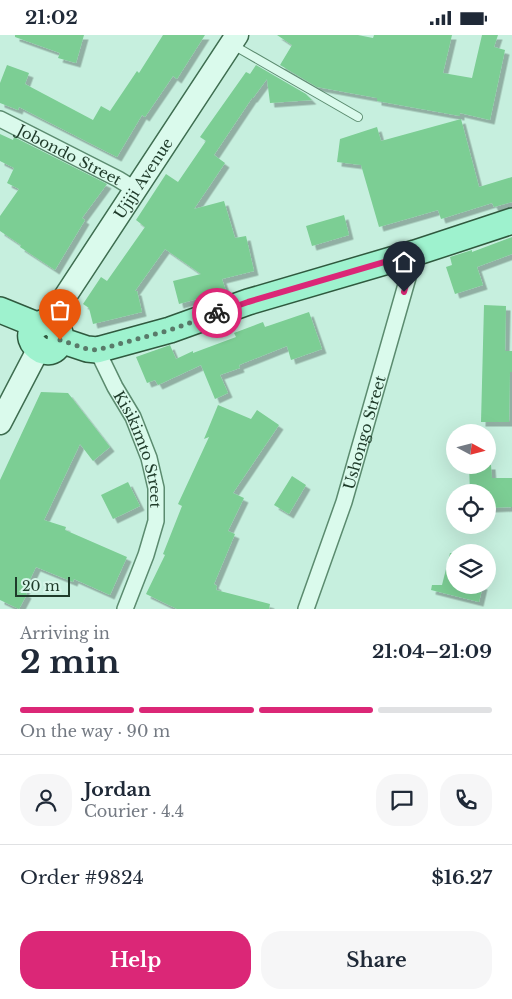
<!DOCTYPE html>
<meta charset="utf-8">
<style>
:root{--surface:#fff;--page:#f6f6f7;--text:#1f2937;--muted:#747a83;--line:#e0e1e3;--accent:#db2777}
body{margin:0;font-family:"Libre Baskerville",serif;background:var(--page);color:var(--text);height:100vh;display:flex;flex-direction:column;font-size:19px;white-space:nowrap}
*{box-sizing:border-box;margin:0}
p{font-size:16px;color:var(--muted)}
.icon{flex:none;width:28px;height:28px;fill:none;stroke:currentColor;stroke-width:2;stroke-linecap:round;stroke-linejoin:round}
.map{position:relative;height:574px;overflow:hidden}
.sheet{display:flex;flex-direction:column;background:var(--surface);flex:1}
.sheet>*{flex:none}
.needle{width:32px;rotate:97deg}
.fabs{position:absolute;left:446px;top:389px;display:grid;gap:10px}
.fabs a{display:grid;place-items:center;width:50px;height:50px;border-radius:50%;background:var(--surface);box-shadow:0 5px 20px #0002;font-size:25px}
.scale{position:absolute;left:15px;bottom:12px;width:55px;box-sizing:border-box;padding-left:5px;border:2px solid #1f3b2a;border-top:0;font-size:14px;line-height:18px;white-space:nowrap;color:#1f3b2a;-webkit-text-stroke:4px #d6f6e9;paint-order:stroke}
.pin{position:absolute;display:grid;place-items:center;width:42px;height:42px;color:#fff;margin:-51px -21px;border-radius:50% 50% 50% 0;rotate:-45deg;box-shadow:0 0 5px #0007}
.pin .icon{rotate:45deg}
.courier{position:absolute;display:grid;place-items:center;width:50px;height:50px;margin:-25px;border:4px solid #db2777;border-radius:50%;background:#fff;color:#222;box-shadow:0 1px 6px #0007}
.head em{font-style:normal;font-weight:700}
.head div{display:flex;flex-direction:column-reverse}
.head{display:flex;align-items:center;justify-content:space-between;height:85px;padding:0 20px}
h1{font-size:32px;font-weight:700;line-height:38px}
.bar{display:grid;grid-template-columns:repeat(4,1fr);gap:8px 5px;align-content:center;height:60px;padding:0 20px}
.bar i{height:6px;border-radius:4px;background:var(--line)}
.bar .selected{background:var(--accent)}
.bar p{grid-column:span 4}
.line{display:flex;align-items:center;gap:12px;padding:0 20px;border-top:1px solid var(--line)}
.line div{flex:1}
.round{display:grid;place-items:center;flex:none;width:52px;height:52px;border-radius:20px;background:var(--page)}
.button{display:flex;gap:10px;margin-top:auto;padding:10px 20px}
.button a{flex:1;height:58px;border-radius:20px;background:var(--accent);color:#fff;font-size:20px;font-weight:700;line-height:58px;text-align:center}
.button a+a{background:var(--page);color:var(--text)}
.status{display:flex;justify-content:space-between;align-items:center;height:35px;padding:0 25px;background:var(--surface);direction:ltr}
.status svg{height:14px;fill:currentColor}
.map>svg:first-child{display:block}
.building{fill:#7cce94;filter:url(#shadow)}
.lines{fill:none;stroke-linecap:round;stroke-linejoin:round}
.lane-casing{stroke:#5b8b6f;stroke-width:10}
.street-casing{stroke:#5b8b6f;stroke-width:18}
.secondary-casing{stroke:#3e6d50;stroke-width:25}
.primary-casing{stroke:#2f593e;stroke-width:28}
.lane{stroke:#dafaec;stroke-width:8}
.street{stroke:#dafaec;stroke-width:15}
.secondary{stroke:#dafaec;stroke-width:22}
.primary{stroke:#9ef2ce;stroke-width:25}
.done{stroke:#597a69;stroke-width:5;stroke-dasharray:0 9}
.route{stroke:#db2777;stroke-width:6}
.labels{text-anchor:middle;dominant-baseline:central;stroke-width:4;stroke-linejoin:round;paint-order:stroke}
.street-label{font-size:15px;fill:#1f3b2a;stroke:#d6f6e9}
</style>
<div class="status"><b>21:02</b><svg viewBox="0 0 49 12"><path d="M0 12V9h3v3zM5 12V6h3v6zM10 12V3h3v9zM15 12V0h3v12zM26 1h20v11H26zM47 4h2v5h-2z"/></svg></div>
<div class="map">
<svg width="512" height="574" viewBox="0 0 512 574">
<defs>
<filter id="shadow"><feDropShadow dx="4.5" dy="4.5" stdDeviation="0" flood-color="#0004"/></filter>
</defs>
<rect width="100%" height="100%" fill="#c6efde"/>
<path class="building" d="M 15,0 L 84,0 L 76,28 L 58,23 L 60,18 L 15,2 Z
M 163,0 L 205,0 L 177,44 L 173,41 L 145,82 L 142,80 L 117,122 L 19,72 L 18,75 L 0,68 L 0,48 L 7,30 L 29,38 L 25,49 L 93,85 L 101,71 L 110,76 L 137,36 L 139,38 Z
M 277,0 L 358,0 L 373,3 L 374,0 L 452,0 L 443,38 L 472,43 L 482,0 L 498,0 L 494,12 L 505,15 L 490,85 L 460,78 L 460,81 L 377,66 L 377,63 L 317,52 L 280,30 L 292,10 Z
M 256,30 L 306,59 L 312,65 L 270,68 L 267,44 L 253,63 L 252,63 L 214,120 L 225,128 L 194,174 L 224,166 L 235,203 L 246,201 L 254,236 L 222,244 L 226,256 L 179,269 L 173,246 L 201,239 L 165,214 L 135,256 L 137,256 L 142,277 L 93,289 L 89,273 L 83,269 L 101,242 L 107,246 L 145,192 L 136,185 L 166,139 L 178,147 L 206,106 L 200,102 L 246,37 L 250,39 Z
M 461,84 L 479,152 L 512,142 L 512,167 L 494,172 L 492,168 L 441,184 L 438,175 L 379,192 L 361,130 L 337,127 L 340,104 L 377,92 L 381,106 Z
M 0,99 L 13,105 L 14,102 L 22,106 L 107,149 L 82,183 L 85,185 L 55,235 L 20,212 L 21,210 L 0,196 L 0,181 L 19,154 L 7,148 L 14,133 L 0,126 Z
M 344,180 L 349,200 L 312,211 L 306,191 Z
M 512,202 L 512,219 L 477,232 L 483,250 L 455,259 L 446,232 L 452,230 L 450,222 L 472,215 L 472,217 Z
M 484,270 L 506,271 L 505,316 L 512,316 L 512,337 L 510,337 L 509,387 L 481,387 Z
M 309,277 L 322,314 L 291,325 L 287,311 L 239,330 L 240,333 L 220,340 L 228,358 L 215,364 L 201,330 L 158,350 L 155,345 L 147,348 L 136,322 L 170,310 L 176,324 L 193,316 L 193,318 L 236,302 L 234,298 L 263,287 L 265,292 Z
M 41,357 L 68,358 L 110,412 L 93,426 L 80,409 L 44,485 L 66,492 L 65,495 L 127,522 L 110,560 L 74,544 L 73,547 L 36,532 L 24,557 L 27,559 L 19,574 L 0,565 L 0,445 Z
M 218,370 L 251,384 L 257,375 L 279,390 L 233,458 L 244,463 L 228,496 L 235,499 L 214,549 L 217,551 L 216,555 L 270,569 L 269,574 L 177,574 L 146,559 L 165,520 L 163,519 L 182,471 L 178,469 L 209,402 L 204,404 Z
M 469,430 L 491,430 L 492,443 L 512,443 L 512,472 L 488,473 L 488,458 L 470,458 Z
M 292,441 L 306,450 L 289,479 L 274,470 Z
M 128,447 L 140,471 L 113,484 L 101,460 Z
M 450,518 L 455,518 L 455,550 L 483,550 L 479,567 L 431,555 L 432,550 L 442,550 Z"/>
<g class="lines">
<g class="lane-casing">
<path id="lane" d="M 233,10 L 358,82"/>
</g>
<g class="street-casing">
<g id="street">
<path id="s1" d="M 0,84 L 118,144 L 136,155"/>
<path id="s2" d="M 97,315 L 115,352 L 133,382 L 149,423 L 156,453 L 156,486 L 146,520 L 125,574"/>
<path id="s3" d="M 306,574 L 344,467 L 415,218"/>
</g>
</g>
<g class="secondary-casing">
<g id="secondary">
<path id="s4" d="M 49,286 L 237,0"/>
<path d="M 0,388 L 38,315"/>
</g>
</g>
<g class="primary-casing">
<path id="primary" d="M 0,275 L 37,290
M 49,286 C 56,291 63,297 60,306 C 51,336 6,295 49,286 Z
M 60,305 L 87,314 L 97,315 L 170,295 L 248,267 L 415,218 L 512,186"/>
</g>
<use href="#lane" class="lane"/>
<use href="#street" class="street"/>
<use href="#secondary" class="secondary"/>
<use href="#primary" class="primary"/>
</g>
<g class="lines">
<path class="done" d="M 60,305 L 87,314 L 97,315 L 170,295 L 217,278"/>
<path class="route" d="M 217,278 L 248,267 L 415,218 L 404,257"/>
</g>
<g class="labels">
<g class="street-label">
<text stroke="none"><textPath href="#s1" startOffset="78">Jobondo Street</textPath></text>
<text stroke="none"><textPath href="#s4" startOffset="171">Ujiji Avenue</textPath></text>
<text stroke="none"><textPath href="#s3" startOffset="186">Ushongo Street</textPath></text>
<text stroke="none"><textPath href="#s2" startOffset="109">Kisikimto Street</textPath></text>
</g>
</g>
</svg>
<div class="fabs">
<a><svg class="needle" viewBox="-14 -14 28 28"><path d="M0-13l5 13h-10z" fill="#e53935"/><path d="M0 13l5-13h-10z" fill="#747a83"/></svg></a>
<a><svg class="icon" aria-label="locate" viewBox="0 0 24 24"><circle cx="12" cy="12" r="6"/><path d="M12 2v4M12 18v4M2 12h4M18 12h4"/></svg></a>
<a><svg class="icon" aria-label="layers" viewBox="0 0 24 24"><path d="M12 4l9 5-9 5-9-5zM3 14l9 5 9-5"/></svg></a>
</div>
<div class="scale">20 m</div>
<div class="pin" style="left:60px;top:305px;background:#ea580c"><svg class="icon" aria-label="bag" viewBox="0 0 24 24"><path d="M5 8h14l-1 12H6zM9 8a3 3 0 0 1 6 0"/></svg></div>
<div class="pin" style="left:404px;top:257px;background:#1f2937"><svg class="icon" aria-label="home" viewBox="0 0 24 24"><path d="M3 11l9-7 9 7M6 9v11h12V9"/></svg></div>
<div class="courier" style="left:217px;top:278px"><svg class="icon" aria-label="bike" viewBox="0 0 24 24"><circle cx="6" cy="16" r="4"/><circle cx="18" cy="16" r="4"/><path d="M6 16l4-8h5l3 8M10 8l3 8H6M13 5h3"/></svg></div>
</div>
<section class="sheet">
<div class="head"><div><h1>2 min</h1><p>Arriving in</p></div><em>21:04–21:09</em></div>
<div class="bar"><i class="selected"></i><i class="selected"></i><i class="selected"></i><i></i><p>On the way · 90 m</p></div>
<div class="line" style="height:90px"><a class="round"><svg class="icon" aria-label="person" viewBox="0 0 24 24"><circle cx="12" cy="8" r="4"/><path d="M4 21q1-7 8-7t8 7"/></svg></a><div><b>Jordan</b><p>Courier · 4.4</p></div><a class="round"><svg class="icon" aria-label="chat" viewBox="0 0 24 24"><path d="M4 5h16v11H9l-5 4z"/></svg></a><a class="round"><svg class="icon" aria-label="phone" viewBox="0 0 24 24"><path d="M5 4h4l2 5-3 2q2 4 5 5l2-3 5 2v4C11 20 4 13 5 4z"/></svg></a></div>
<div class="line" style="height:65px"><div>Order #9824</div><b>$16.27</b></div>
<div class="button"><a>Help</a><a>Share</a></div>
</section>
